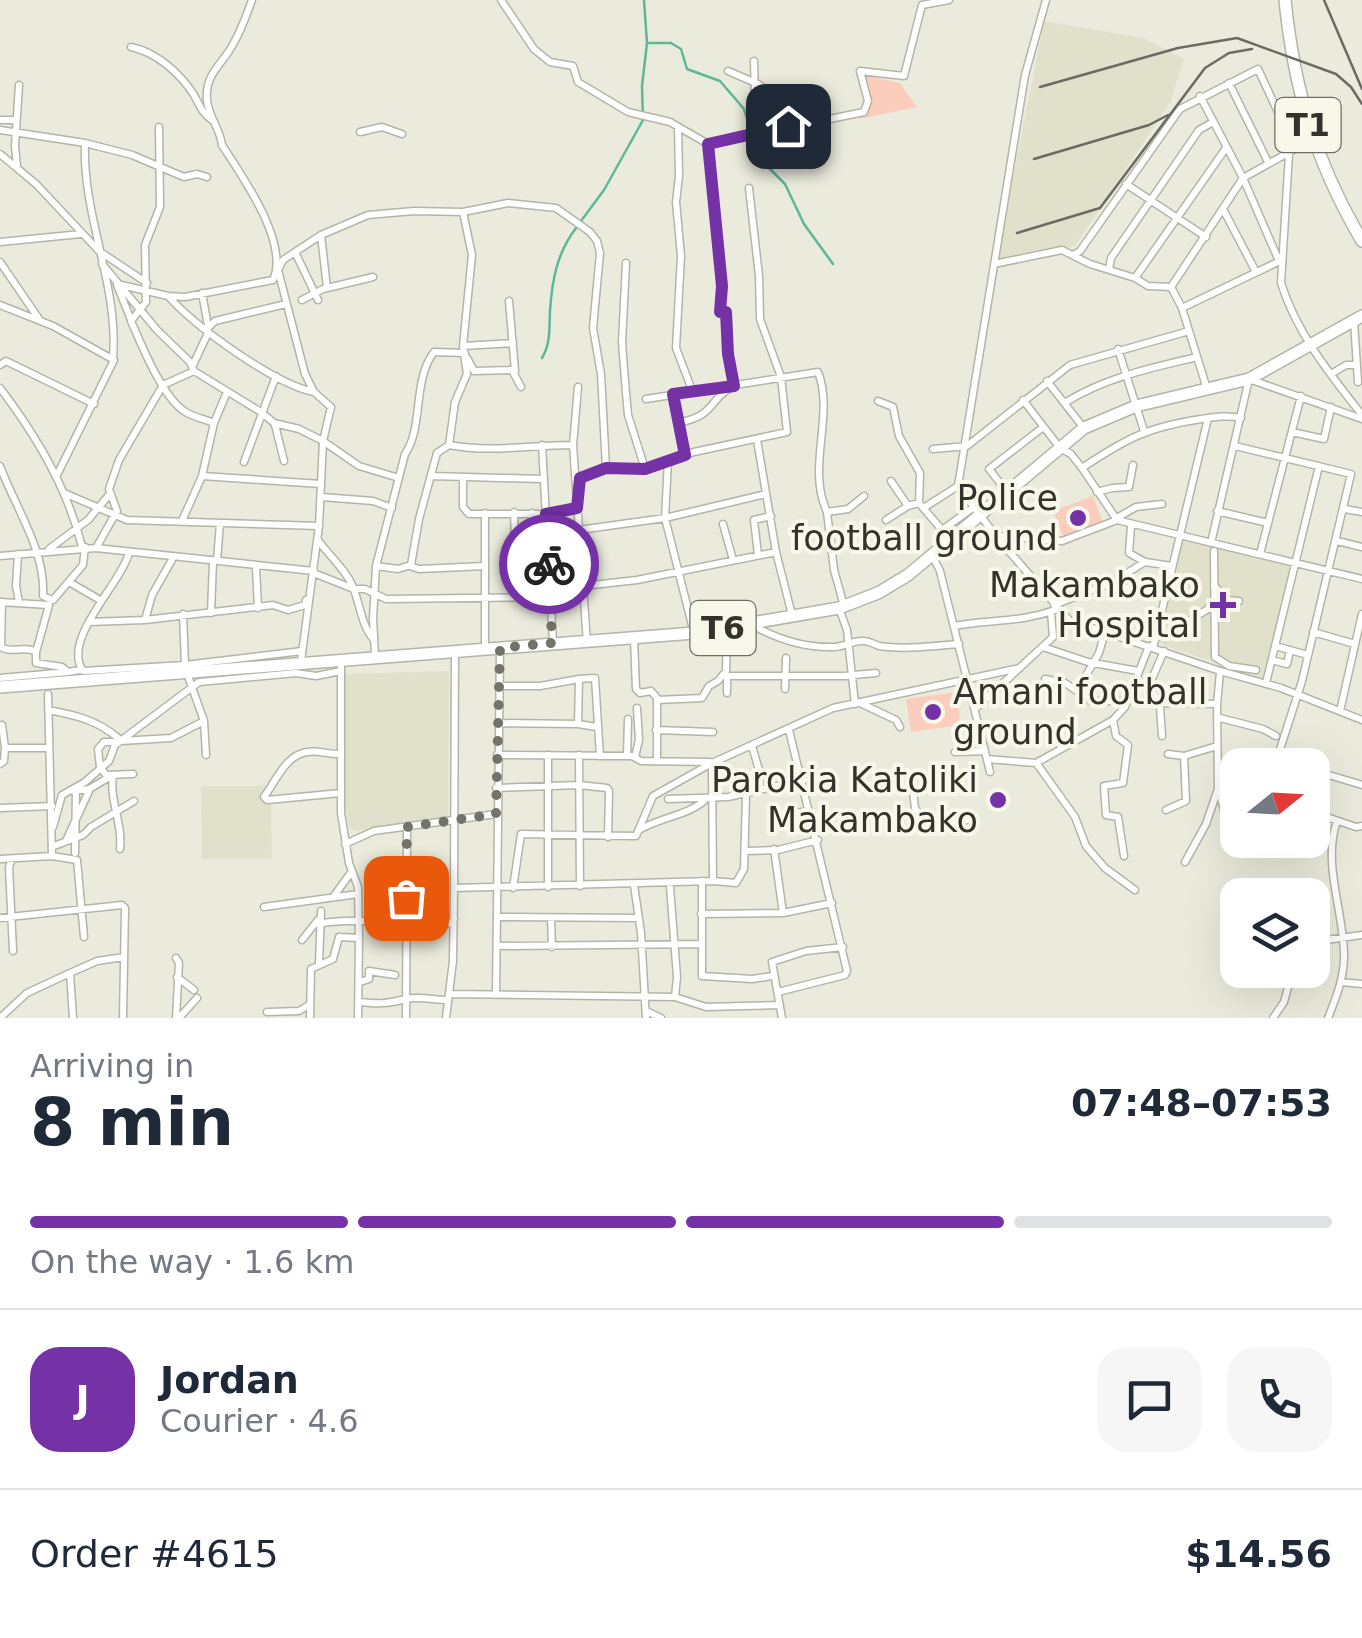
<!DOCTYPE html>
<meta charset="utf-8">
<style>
:root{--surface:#fff;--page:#f6f6f7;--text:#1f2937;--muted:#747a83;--line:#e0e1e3;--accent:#7532a7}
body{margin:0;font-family:"DejaVu Sans",sans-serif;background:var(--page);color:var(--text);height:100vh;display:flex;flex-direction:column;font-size:38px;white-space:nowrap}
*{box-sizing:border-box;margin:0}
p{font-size:32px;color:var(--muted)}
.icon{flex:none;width:55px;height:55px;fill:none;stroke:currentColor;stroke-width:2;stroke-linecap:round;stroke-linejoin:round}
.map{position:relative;height:1018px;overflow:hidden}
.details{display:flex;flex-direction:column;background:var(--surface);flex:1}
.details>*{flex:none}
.needle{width:65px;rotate:72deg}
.fabs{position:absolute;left:1220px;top:748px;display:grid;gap:20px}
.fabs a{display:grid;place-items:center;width:110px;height:110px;border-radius:20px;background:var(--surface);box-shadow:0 10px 40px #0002;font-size:50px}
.pin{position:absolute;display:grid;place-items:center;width:85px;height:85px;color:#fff;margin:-42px;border-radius:20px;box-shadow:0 5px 15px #0006}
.courier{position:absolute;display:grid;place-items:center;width:100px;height:100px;margin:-50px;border:8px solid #7532a7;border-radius:50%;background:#fff;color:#222;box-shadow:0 2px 12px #0007}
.head em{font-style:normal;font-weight:700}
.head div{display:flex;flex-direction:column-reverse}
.head{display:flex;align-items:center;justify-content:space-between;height:170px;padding:0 30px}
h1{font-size:65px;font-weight:700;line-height:75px}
.bar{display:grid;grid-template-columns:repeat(4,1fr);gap:15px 10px;align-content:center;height:120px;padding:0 30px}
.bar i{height:12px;border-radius:8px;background:var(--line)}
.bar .on{background:var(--accent)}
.bar p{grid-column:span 4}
.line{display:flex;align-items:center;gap:25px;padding:0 30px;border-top:2px solid var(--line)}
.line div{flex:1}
.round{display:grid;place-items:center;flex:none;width:105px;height:105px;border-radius:30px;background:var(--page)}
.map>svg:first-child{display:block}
.built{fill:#e1e1cb}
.green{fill:#fbcdbc}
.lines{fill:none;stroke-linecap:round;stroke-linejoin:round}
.stream{stroke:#5eb798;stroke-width:2.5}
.minor-casing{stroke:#b5b4a7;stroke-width:9}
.highway-casing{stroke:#b5b4a7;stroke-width:14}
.minor{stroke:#fff;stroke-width:6}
.highway{stroke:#fff;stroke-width:11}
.rail{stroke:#6b6b63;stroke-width:2.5}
.done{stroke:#73736b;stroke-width:10;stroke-dasharray:0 18}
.route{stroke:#7532a7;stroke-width:12}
.poi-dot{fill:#7532a7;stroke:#f8f8ea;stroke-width:4}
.labels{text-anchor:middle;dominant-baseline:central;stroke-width:8;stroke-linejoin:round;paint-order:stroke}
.shield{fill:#f8f8ea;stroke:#6e6e66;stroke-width:2.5}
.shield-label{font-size:32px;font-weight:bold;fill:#33332d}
.poi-label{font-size:35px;fill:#33332d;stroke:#f8f8ea;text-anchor:end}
</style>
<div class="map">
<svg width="1362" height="1018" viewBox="0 0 1362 1018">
<rect width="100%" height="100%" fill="#ebebdd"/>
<path class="built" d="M 1044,21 L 1143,38 L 1184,59 L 1171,101 L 1075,246 L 996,263 Z
M 1180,540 L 1288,564 L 1291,568 L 1264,679 L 1155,642 Z
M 341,671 L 349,674 L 449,671 L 448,816 L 415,825 L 356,831 L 349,828 L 341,784 Z
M 201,786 L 271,786 L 272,859 L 202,859 Z"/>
<path class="green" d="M 864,75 L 900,83 L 917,107 L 860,119 L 869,95 Z
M 1093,496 L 1104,525 L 1064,539 L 1053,511 Z
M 956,692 L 961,725 L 911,732 L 906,699 Z"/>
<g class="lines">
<path class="stream" d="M 648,43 L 671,43 L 681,49 L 687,69 L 720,81 L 744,109 L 756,149 L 765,164 L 785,184 L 804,224 L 833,264
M 581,221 L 604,190 L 643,120 L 642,86 L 647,43 L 644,0
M 542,358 C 551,343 549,328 550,311 C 552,280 557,253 576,228"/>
<g class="minor-casing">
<path id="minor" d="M 501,0 L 534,49 L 550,62 L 573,66 L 578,82 L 628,112 L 670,122 L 708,144 L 864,112 L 868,101 L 860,71 L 904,76 L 922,5 L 949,0
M 1046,0 L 1025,75 L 958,486 L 999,540 L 1069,620 L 1220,671 L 1281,688 L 1362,720
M 131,47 C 156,52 180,73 194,95 C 200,106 202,113 212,120
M 754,61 L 756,132
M 728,71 L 758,84 L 789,105 L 800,123
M 1229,83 L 1268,162
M 1200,96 L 1243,178 L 1279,261
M 0,120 L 16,120
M 159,127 L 160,207 L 145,245 L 146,302 L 131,321 C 142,346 162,396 184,411 C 192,417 205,419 214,423
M 678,127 L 679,176 L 676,202 L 681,256 L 676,348 L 692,390
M 0,130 L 85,143 C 82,216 119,285 113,358
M 360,132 L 382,127 L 402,134
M 85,143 L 132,155 L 184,177 L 197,174 L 207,177
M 0,154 L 36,184 L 99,251 L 147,283
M 17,166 L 15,146 L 19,85
M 1126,184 L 1206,237
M 1224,211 L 1256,272
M 321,235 L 327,288
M 0,242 L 81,234
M 295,252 L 318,300
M 1073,255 L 1080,251 L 1180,109 L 1258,69 L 1290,138 L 1281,283 C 1297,334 1330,374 1362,415
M 0,262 L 39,319
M 626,263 L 622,342 L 625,381 L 628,415 L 645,469
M 102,264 L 157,330 L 190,362 L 194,371 L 261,412 L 274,423 L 299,429 L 323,441 L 359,466 L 399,478
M 994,264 L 1062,250 L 1090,264 L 1135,278 L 1148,286 L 1171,287
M 1109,269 L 1111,258 L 1199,130 L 1213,122
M 1135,278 L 1226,148
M 117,284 L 168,296 L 185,297 L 273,280 C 290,243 242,176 222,145 C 220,128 208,116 207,100 C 205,77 217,69 229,51 C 239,36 246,17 252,0
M 117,285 L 131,320
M 1171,287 L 1243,178 L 1313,139
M 1171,287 L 1182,308 L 1207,389
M 202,293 L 208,326
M 169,297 C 196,327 274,384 314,392
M 302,300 L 323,289 L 373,277
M 509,301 L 515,371
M 0,305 L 53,326 L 114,360 L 56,477
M 1182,308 L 1280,261
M 1354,321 L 1358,382
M 206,330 L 215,321 L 286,304
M 463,346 L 513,343
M 1118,349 L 1144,431
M 467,358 L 474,371 L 512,370 L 521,387
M 0,365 L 6,361 L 94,404
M 192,367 L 208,333
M 1331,374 L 1346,365 L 1357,365
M 1047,381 L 1083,427
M 0,388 C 36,435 68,489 82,547
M 673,394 L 685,455
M 646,399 L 818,372 C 835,415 806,467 827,512
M 1023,400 L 1060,448 L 1071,454 L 1082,468 L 1117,520 L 1362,579
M 878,401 L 893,407 L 899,436 L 920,473 L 919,503
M 1066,402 C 1107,377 1151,368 1197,357
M 682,422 C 717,414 707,400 734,386 L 728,354 L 726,313 L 720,312 L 722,286 L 708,144
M 275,425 L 284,461
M 1292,432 L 1324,439 L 1331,407
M 757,440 L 776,552 L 792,615
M 449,445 C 491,453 530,445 573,445 L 578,387
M 542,445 L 553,643
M 573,445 L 587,643
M 1235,446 L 1351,474 L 1302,681 L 1275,765
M 933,449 L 967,446 L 1070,365 L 1189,331
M 668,461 L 665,518 L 694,633
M 244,462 L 276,376
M 0,466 C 15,507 46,551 43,596 L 52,600
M 1082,468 C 1127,438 1148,427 1201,419 C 1215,417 1228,415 1241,418
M 202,476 L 321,484
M 431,476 L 541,479
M 463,478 L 463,507 L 469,514 L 546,514 L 577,508
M 891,481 L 908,506
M 1007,492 L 989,469 L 1042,428
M 1097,492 L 1112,488 L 1129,487 L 1133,465
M 64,493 L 127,520 L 319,526
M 322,497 L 373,501 L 392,508
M 577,498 L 580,478 L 606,468 L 645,469 L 694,452 L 787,432 L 781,377 L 760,319 L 759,276 L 749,188
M 925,507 L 958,486
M 1345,509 L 1362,512
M 1217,511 L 1268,523
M 514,512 L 517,595
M 485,513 L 485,648
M 532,513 L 535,596
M 1115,519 L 1136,507 L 1162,504
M 886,520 L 908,506 L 919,503 L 942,530 L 974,507
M 182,521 L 202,476 L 214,423 L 227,392
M 723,524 L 733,560
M 1131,526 L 1129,553 L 1145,562
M 579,530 L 665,518 L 766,494
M 997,536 L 1062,541 L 1117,520
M 318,540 C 329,556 345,568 353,587 C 360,604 361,625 374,640
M 1337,541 L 1362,547
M 1211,543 L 1249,379 L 1362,419
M 96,548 L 117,511 L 109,489 L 119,460 L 163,385 L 194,371
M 49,549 L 88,520 L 109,495
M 1214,551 L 1215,657 L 1229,666 L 1256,670
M 129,553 C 121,584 61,639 83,671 L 185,665 L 302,651
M 18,554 L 16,586 L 19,602
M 1260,554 L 1301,396
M 758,555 L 754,520 L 771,516
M 0,556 L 96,548 L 314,571
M 933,557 L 940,571 L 990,772
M 217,561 L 220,523
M 376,566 L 398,569 L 411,565 L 419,519 L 437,453 L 449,445 L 455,402 L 467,374 L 463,346 L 472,255 L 463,212
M 410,566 L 419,569 L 485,566
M 256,567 L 258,608
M 316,574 L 354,589 L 365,589 L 386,599 L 551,597
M 69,582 L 100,600
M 1109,584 L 1145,562 L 1172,566
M 1214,585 L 1226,600 L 1239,601
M 583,586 L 637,580 L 776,552
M 53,600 L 83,565 L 85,547
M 0,602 L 49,605 L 36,652 L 36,663 L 62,667 L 68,672 L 80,670
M 2,602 L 1,647 C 12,654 25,645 36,652
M 1054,605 L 1108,584 L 1165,594
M 844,606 L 834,570 L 827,512 L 848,509 L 864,496
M 839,608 L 847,630 L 855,704
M 211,613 L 213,561
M 183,614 L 185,665
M 145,620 L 152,595 L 173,558
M 89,622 L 145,620 L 273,605 L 288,610 L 305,605 L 306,600
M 752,625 C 777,639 804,648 834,647 C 844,647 853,640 864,641 C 867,641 877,645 879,646 C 905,650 933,646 959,644
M 954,626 C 991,619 1019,623 1055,610
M 1313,632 L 1355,644
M 1170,633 L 1208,609 L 1211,602
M 634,639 L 636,689 L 640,693 L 651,691 L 657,698 L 657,760
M 1275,646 L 1308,655
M 1043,647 L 1088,662 L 1138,671
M 1153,648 L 1208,418
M 455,652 L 454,888 L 713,881 L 712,763
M 375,656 L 373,618 L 376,566 L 405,454 C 424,427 412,381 434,352 L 465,353
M 1272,660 L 1287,664 L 1290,650
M 301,661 L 319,526 L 323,441 L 331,407 L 314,392 L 305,374 L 278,270 L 283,260 L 321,235 L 368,215 L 414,211 L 463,212 L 508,203 L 556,208 L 590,232 L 597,241 L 600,253 L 593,328 L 601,374 L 606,468
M 723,676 L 842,676 L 876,673
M 0,678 L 68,672
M 189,679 L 204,721 L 206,755
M 579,679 L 595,678 L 600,756
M 727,679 L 727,693
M 1045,679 L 1065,683 L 1077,691 L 1099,653 L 1105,632
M 1266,683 L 1319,466
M 785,689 L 786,658
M 48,694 L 52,856
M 657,700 L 702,698 L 709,686 L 718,681 L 726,671 L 727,629
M 1090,701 L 1127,701
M 860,703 L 896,720 L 900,727
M 1159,703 L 1217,704
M 975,709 L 1053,637 L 1051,612
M 48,710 C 75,715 97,720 118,738
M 1340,711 L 1362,614
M 1220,718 L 1263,729 L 1276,736
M 1113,720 L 1116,736 L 1128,745 L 1123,783 L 1104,786 L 1106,815 L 1118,817 L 1124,856
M 498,723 L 578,724 L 579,679 L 540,686 L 499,686
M 578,724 L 597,727
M 2,725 L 5,748
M 656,730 L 713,732
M 1162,736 L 1160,706 L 1155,699 L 1151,681 L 1164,651
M 752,746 L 759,770 L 760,790
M 955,752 L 985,751
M 341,754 C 329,755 319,750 307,752 C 286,755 277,779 264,797 L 267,800 L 341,793
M 1168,754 L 1184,756 L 1217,746
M 497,755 L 632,756 L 641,761 L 710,762
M 548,755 L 548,887
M 579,755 L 580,886
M 627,756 L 628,719
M 635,757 L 639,740 L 637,708
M 1277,758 L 1298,765
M 987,759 L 1036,763 L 1113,720 L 1125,707 L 1149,646
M 0,764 L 4,761 L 5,748 L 49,748
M 1037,764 L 1075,817 L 1086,846 L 1105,868 L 1135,890
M 1312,770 L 1362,785
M 133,774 L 106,775 L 100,767 L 98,749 L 104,742 L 171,738 L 204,721
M 1218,782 L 1238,787
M 496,788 L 579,785 L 607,788 L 609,791 L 608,837
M 73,791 L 89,789 L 113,775 C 109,801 123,823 120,849
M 913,791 L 915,808 L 930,829 L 967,820
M 1219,791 L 1230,832
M 668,799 L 728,797 L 804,780
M 1,808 L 52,806
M 1166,810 L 1186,801 L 1184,756
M 1312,812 L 1356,827 L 1362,826
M 773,819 L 809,810
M 53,827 L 62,795 L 85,782 L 109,761 L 115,745 L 199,682 L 296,673 L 316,676 L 341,671
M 639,830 C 661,817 686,816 704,801
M 66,841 L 89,791
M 345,844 L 374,831 L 496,814
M 54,846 L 83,835 L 91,827 L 134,801
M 774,849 L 783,913
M 746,851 L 778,850 L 818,840
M 75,853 L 76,789
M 0,859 L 52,856 L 77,860 L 84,937
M 12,859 L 9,867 L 13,951
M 1185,862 L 1206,824 L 1218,789 L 1217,704 L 1220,672
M 702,881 L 702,976 L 752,979 L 773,976
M 713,881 L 736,883 L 744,869 L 746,795
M 634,885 L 641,933 L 646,1018
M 670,887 L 677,977 L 675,997
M 513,888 L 521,834 L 636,836 L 653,796 L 712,763 L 833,708 L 1020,668
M 334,896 L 352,871
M 264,907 L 358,894
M 701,914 L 783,913 L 832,903
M 498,917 L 638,918
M 0,918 L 122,905 L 125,908 L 123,1018
M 551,918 L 552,947
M 318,924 C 361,916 407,926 451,923 L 454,919
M 302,940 L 318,920
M 1312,942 L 1362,935
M 497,946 L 701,944
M 319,964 L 321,911
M 70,973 L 97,961 L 124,957
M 177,977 L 194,990
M 360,982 L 369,979 L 369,971 L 395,975
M 1341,982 L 1362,984
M 778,992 L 845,975 L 847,971 L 789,730
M 450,994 L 675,997 L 706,1007 L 780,1005
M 496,995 L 500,649
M 359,1002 C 380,1004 385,1004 406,999 C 417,996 435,1000 447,1000
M 646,1011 L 661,1018
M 267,1012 L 299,1011 L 309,1005
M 0,1018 L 27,993 L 70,973 L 73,1018
M 176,1018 L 179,963 L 176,958
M 179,1018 L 197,998
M 310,1018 L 311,969 L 333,959 L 339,937 L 359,938 L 358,887 L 349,863 L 341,813 L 341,660
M 358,1018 L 359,938
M 406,1018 L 407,827
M 446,1018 L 453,961 L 454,888
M 782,1018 L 772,962 L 806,951 L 843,947
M 1273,1018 L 1284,1002 L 1290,980
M 1328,1018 C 1336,998 1344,978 1344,956 C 1344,912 1322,863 1337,821"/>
</g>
<g class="highway-casing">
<path id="highway" d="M 1285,0 C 1294,90 1316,163 1362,241
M 0,687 L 694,633 L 839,608 L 878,593 L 908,575 L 1084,428 L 1136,406 L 1249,379 L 1362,316"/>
</g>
<use href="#minor" class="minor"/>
<use href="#highway" class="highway"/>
<path class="rail" d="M 1324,0 L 1362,89
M 1040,87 L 1178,48 L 1237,38 L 1336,74 L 1351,87 L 1362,104
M 1034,159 L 1149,125 L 1168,115
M 1017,233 L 1100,208 L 1205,68 L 1229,53 L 1252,49"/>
</g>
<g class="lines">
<path class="done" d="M 406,898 L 407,827 L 496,814 L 500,648 L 552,643 L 549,564"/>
<path class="route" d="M 549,564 L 546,514 L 577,508 L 580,478 L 606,468 L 645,469 L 685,455 L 673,394 L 734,386 L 728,354 L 726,312 L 720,312 L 722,286 L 708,144 L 788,126"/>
</g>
<g class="poi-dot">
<circle cx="1078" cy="518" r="10"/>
<path d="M1218 590h10v10h10v10h-10v10h-10v-10h-10v-10h10z"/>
<circle cx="933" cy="712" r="10"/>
<circle cx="998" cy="800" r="10"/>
</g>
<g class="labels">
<g class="shield">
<rect x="1275.5" y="98" width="65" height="54" rx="8"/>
<rect x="690.5" y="601" width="65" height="54" rx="8"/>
</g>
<g class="shield-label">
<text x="1308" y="125">T1</text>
<text x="723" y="628">T6</text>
</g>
<g class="poi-label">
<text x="1058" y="498">Police<tspan x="1058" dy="40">football ground</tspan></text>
<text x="1200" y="585">Makambako<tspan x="1200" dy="40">Hospital</tspan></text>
<text x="953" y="692" text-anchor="start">Amani football<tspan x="953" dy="40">ground</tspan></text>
<text x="978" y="780">Parokia Katoliki<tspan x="978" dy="40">Makambako</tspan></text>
</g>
</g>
</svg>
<div class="fabs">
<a><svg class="needle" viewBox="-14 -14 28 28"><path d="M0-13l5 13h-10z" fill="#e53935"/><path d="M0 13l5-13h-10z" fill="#747a83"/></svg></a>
<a><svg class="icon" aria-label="layers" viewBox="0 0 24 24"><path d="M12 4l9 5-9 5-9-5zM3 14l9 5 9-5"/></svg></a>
</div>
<div class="pin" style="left:406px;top:898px;background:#ea580c"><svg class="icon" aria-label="bag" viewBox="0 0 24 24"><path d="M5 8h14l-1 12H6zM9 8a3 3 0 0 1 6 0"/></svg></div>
<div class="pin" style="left:788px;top:126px;background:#1f2937"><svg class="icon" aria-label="home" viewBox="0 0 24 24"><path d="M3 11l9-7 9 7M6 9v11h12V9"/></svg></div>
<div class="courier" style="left:549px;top:564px"><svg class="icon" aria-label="bike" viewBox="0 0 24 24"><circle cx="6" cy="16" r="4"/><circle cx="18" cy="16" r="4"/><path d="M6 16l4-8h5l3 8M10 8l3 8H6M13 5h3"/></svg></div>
</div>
<section class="details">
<div class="head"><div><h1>8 min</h1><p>Arriving in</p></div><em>07:48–07:53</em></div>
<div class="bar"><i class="on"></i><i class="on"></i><i class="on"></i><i></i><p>On the way · 1.6 km</p></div>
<div class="line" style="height:180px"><b class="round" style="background:var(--accent);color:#fff">J</b><div><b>Jordan</b><p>Courier · 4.6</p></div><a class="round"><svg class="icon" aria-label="chat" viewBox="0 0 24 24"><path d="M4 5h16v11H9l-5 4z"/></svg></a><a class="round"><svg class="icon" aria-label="phone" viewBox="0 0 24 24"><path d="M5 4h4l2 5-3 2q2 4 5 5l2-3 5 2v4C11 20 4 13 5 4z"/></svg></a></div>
<div class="line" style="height:130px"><div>Order #4615</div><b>$14.56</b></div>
</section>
